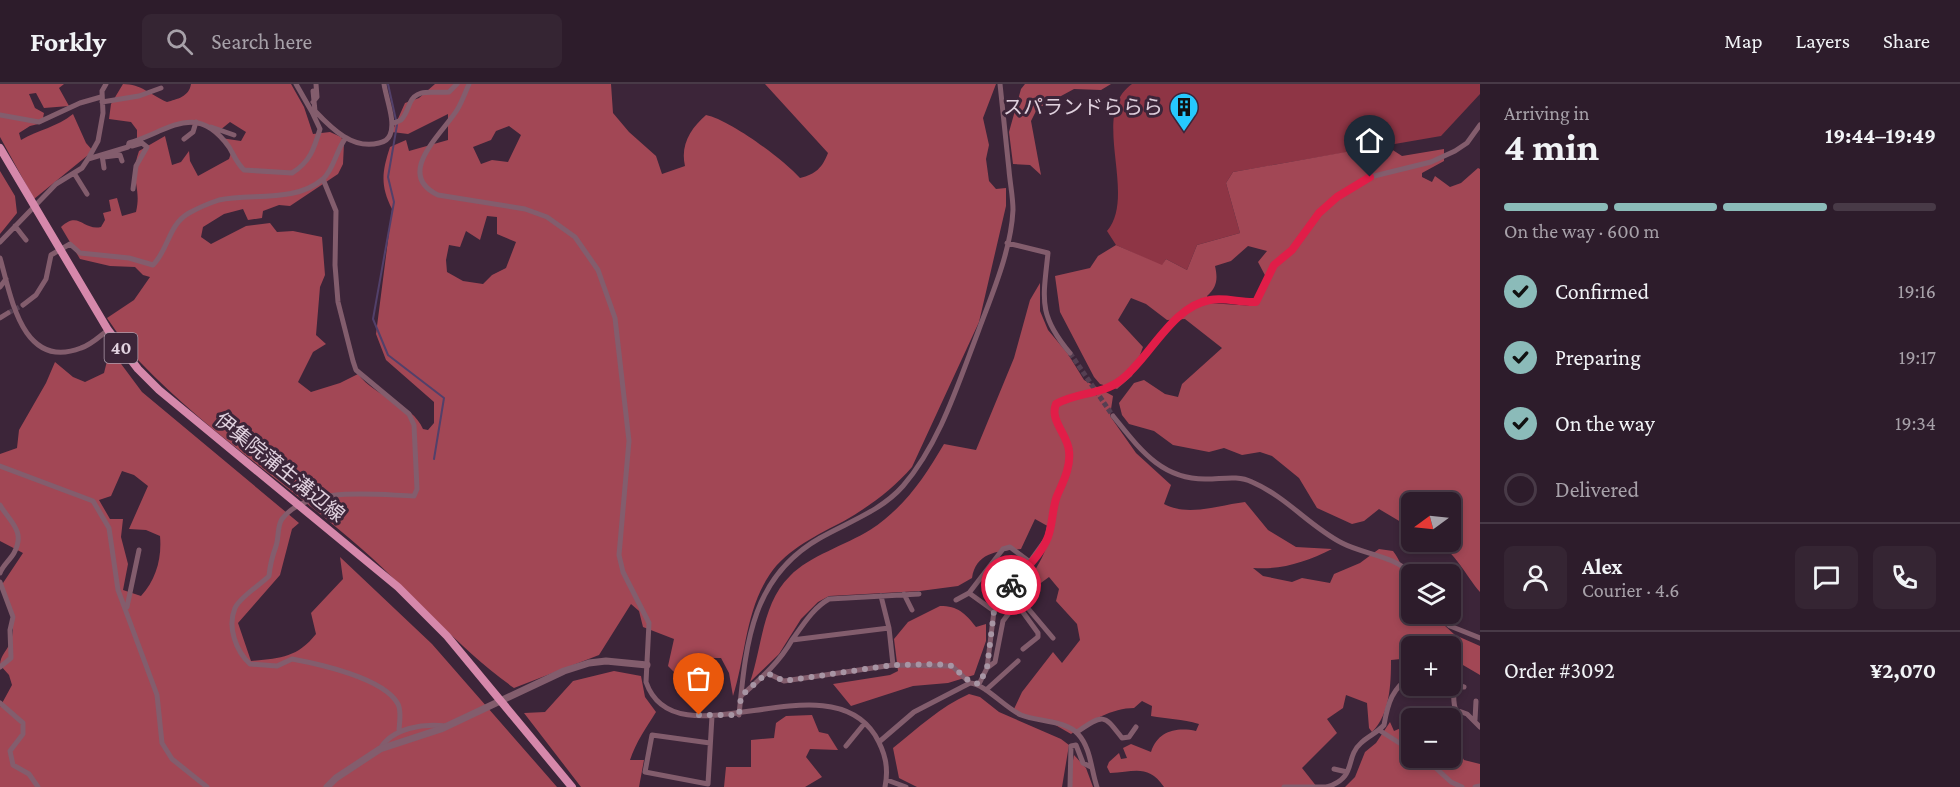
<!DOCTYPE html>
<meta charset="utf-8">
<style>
:root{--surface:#2d1c2b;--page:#352533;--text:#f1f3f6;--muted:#a7a1a9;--line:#483a47;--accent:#8bbbb9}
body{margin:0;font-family:"Crimson Pro","Noto Sans JP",serif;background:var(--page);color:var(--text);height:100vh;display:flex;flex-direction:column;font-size:22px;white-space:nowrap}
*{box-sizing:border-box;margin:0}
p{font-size:20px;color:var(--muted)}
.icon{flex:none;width:33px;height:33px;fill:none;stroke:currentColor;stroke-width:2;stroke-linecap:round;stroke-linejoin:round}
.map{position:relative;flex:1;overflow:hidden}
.panel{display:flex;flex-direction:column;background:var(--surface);width:480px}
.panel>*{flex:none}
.needle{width:39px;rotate:255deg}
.fabs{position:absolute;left:1401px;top:408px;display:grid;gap:12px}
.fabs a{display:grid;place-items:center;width:60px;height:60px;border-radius:9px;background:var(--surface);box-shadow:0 3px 9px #0003,0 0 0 2px var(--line);font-size:30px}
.pin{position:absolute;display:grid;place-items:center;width:51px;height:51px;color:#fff;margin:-62px -26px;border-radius:50% 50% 50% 0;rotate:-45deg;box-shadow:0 0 6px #0007}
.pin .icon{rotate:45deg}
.courier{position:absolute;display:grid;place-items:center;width:60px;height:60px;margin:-30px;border:4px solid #e11d48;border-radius:50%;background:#fff;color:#222;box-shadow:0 2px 8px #0007}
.summary em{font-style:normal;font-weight:700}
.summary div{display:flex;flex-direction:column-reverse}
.summary{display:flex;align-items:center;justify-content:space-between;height:102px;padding:0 24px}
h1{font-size:39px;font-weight:700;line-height:45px}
.bar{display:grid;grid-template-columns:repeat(4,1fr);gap:9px 6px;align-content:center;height:72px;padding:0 24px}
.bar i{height:8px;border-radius:4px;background:var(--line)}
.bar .current{background:var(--accent)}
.bar p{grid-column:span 4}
.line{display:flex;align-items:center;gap:15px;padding:0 24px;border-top:2px solid var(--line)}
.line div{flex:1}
.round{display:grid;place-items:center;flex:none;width:63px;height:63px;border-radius:9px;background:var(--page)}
ol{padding:0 24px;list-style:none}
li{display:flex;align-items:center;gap:18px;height:66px}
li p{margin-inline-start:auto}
li .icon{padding:6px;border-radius:50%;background:var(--accent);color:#111;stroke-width:4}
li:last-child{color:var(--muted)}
li i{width:33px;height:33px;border:3px solid var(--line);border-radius:50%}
header{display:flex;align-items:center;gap:36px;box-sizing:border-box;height:84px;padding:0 30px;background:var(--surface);border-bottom:2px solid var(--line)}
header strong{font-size:28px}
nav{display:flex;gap:33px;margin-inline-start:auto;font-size:21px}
.search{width:420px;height:54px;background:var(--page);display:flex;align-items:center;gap:15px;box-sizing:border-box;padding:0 21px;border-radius:9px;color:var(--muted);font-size:22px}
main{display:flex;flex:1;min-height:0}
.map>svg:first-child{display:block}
.green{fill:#8e3545}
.forest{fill:#a24755;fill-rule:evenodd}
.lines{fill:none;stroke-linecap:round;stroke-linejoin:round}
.stream{stroke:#52406a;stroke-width:2}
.minor-tunnel{stroke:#553f52;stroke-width:5;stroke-dasharray:5 2.5;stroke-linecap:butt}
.minor{stroke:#835d6d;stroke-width:5}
.tertiary{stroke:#835d6d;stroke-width:7}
.primary{stroke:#d688ab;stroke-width:8}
.done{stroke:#a795a4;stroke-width:6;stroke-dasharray:0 10.8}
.route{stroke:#e11d48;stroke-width:8}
.labels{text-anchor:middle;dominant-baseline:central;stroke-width:6;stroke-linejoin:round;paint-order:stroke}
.shield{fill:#3c2539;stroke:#af9dac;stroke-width:1.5}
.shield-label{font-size:18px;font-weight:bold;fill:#e0d1de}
.poi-label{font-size:20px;fill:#e0d1de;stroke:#3c2539;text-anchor:end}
.street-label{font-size:20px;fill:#e0d1de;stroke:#3c2539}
</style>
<header>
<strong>Forkly</strong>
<div class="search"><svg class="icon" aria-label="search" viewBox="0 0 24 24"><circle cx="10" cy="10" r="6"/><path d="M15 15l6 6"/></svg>Search here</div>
<nav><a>Map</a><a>Layers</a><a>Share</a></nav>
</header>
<main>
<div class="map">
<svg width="1480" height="703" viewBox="0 0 1480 703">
<rect width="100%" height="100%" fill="#3c2539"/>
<path class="green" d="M 1132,0 L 1480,0 L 1480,10 L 1441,52 L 1233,88 L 1226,99 L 1240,149 L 1197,161 L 1187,186 L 1166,175 L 1162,182 L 1116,161 L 1107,147 C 1138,110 1089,30 1132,0 Z"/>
<path class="forest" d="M 0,0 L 64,0 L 59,4 L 69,22 L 44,24 L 36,9 L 29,10 L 35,24 L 44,29 L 42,39 L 30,42 L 19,49 L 21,56 C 38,46 57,43 73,30 L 86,59 L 93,67 L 34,115 L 0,53 Z
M 123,0 C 141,0 151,11 167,18 C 177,15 189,13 191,0 L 291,0 L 304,23 L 313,50 L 330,48 L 341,53 L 344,59 L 343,80 L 338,90 L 290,122 L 279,121 L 263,127 L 262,134 L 248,136 L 243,125 L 224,130 L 203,143 L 201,153 L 211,160 L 246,142 L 270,139 L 277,148 L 293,147 L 322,153 L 325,191 L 320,203 L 316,251 L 326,260 L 313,268 L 298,298 L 311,308 L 340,299 L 358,290 C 376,314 412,319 423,345 L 428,346 L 434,339 L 434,318 L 386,276 L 376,250 L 392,125 C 380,101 382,88 390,63 L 406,56 L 409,67 L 448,56 L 448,30 L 408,50 L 392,48 L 405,19 L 419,14 L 435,0 L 611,0 L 613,29 L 629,48 L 656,72 L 662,90 L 685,82 C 680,61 691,44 706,31 C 730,36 783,75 800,94 C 816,90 822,84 828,69 L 765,0 L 996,0 L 983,34 L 989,61 L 986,75 L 989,97 L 996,105 L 1006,104 L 1006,122 L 979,238 L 912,383 C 893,405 870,422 844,437 C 819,450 787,465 770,490 C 745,527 746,571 733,612 L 729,589 L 721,574 L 713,574 L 687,595 L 677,591 L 668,582 L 674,555 L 643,543 L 639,527 L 631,520 L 599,571 L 514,604 C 458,564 414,511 363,466 C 290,402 207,348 140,278 C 127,265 118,249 107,234 L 134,216 L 150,193 L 143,191 L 135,183 L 110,182 L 80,175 L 61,143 C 79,126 83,147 101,143 L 105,136 L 103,129 L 111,127 L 109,116 L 117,114 L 122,132 L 136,128 C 142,103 129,95 139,67 L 165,52 L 172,81 L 181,78 L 189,67 L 190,77 L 198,92 L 229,75 L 231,69 L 221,54 L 241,57 L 246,48 L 230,38 L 219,47 C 181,35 172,39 137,56 L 137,46 L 131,38 L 109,35 L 111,20 ZM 509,42 L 521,51 L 508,78 L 492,76 L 481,80 L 473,63 L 491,56 L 496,47 ZM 487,132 L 497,133 L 497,150 L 516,158 L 506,184 L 492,191 L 483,200 L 463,197 L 447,188 L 446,176 L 449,161 L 460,163 L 466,147 L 480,156 Z
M 1025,0 L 1111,0 L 1101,6 L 1074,5 L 1037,25 L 1031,37 L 1041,91 L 1030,81 L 1013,80 L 1009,48 L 1021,5 Z
M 1385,61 L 1402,72 L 1444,65 L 1444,77 L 1422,89 L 1422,93 L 1432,98 L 1435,92 L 1450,103 L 1461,99 L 1478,84 L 1480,85 L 1480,508 C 1466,492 1455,467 1435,458 L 1450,458 L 1450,418 L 1412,418 L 1411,444 L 1379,425 L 1364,437 L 1352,440 L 1317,424 L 1299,394 L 1272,372 L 1260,368 L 1242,371 L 1224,364 L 1209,368 L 1173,361 L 1154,347 L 1129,340 L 1122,331 L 1119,319 L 1134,299 L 1144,296 L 1165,310 L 1178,313 L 1182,300 L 1222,264 L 1185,235 L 1167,236 L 1146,220 L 1131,214 L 1118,236 L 1143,263 L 1132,292 L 1117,305 L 1100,300 L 1094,293 L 1060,228 L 1055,192 L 1090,184 L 1098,172 L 1116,161 L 1162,181 L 1166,175 L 1187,186 L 1197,161 L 1240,149 L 1226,99 L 1233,88 ZM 1248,162 L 1267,167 L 1258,178 L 1268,197 L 1255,222 L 1208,219 L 1207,212 C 1217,203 1218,195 1215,182 L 1231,177 Z
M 0,87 L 15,112 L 17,129 L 0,150 Z
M 1040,199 L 1040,227 L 1048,246 L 1068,270 L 1084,296 L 1113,312 L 1110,332 L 1136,369 L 1171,401 L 1164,420 C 1188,433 1219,421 1245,418 L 1268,446 L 1296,463 L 1332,465 C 1306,478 1282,486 1253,484 L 1263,492 L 1292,498 L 1302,494 L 1330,499 L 1334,490 L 1360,479 L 1379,465 L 1393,467 C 1401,477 1402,487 1411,497 L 1412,530 L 1432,530 L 1455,551 L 1480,562 L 1480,591 L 1451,574 L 1450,562 L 1412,562 L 1411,574 L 1391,576 C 1391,600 1390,630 1372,648 L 1369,644 L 1367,619 L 1346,611 L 1343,624 L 1327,635 L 1337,649 L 1302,684 L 1317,703 L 1164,703 C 1148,680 1135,688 1110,689 L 1107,683 L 1109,678 L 1119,669 L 1121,675 L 1127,674 L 1123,664 L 1131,660 L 1151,668 C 1158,647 1176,643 1196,647 L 1199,640 C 1182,635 1167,635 1151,632 L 1152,622 L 1142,617 L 1134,624 C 1113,624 1089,637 1071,650 L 1045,635 L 1023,633 L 1014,625 L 1022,608 L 1053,568 L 1062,579 L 1080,556 L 1077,540 L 1056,517 L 1059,505 L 1049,493 L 1030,507 L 1009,529 C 1023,498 1046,481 1051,444 L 1035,435 L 1021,465 C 998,467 976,468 972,494 L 958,502 L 920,507 L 829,512 L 818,518 L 801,535 L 779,570 L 750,598 C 762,564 762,519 790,492 C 809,472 846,461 870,446 C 904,424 924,394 944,360 L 976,366 L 1014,274 L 1030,216 Z
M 110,265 L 142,308 L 299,439 L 292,445 L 280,491 L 238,539 L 251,577 C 280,574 297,574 316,550 L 311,529 L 343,495 L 340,473 L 432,560 L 557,703 L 0,703 L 0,623 L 12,601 L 9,591 L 0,581 C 0,572 6,568 10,559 C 18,540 8,521 1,502 L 23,469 L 0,457 L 0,370 L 17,364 L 19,346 L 46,299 L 55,278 L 73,293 L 85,298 L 104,289 ZM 122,387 L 134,391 L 148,402 L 129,445 L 146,446 L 160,452 C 162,474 156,496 141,512 L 123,506 L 128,480 L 121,453 L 123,435 L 110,435 L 99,416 L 111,412 Z
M 940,522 C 958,522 965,529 976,543 L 986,540 L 986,557 L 974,591 L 948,599 L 913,602 L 851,622 L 833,600 L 890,591 L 898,587 L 894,555 L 908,538 Z
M 614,587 L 641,592 L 645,613 L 656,628 C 646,644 636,658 630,676 L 644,676 L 639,703 L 581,703 L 524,629 L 545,628 L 573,597 Z
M 969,610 L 980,613 L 999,628 L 1061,655 L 1069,661 L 1062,703 L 917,703 L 899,694 L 893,664 C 918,644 940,623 969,610 Z
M 812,631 L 819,648 L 828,650 L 838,666 L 810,665 L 806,673 L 822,693 L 805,703 L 724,703 L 726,683 L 751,683 L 751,656 L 774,654 L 776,639 L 786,632 Z
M 1390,638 L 1394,647 L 1408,641 L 1411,644 L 1412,674 L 1450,674 L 1451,654 L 1464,676 L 1480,680 L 1480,703 L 1345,703 L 1355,693 L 1365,668 L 1376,659 Z
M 1074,671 L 1086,684 L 1093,703 L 1068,703 Z"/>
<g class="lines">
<path class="stream" d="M 388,0 L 396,36
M 397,41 L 388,93 L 394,118 L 373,235 L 388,271 L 444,314 L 434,375"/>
<path class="minor-tunnel" d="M 8,229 L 23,221
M 1070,269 L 1113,332"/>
<path class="minor" d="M 296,0 L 312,28
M 469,0 C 465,9 462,18 457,26 C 442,50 394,90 438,111 L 525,125 L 547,133 L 575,153 L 598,186 L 615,234 L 629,357 L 619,471 L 623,488 L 649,539 L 646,598 C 675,682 825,573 875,651 C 885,668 889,683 885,703
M 313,7 L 315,27
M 102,18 L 139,12 L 161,4
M 313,18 L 317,13 L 316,0
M 0,31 L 39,38 L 80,19 L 101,13
M 392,40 L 401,36 C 406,31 407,26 410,19 C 417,3 435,10 449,8 L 457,0
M 211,43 L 234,51
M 184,55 L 193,48 L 196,38
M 132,62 L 142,59 L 147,63 L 136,82 L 133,105
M 102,71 L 104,84
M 104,73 L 120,71 L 122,77
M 88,75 L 128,63 L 129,59 C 169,47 196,17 229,63 C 234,71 236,78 244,86 L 292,89 C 310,78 314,65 320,45 L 312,28 L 315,27 C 332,45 353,66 379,59 C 384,58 388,56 390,51 C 396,38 386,14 384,0
M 74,89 L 87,110
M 323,95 L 336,127 L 335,181 L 338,218 L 353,277 L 356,286 L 409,330 L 414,341 L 417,405 L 414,412 C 376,411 308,401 282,435 C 277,442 279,454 276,462 C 272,473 270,480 269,492 C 260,501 240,513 235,524 C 227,543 236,567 250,580 L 277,582 L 292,575 C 319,580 384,594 398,620 C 402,628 399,639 399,648
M 15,142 L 26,156
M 0,158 L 56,100 L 82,84 L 88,75 L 98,57 L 103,29 L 102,7 L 106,0
M 1007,159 L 1048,169 C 1043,216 1038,231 1070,269
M 0,174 C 11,212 22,287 81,264 C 91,261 100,252 108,246
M 0,203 L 6,195
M 23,221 L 36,211 L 46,195 L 51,171 L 70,160 L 80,169 L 129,174 L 153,181 C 169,165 168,141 189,129 C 198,124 210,119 219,116 C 252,109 295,119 323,95 C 334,85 336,67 345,55
M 0,234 L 8,229
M 1113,332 C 1139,364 1161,396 1207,395 C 1222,395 1238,391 1252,398 C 1287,413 1309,442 1342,459 C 1365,471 1394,471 1412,491
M 0,382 L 93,417 L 109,444 L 118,506 L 157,611 L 162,659 L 172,675 L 207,703
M 0,421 C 10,438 26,447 14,469 C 10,476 3,481 0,489
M 0,498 L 13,533 L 10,546 L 11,574 L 0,583
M 969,509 L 994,527
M 904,510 L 912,526
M 881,512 L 889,544
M 956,516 L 969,509 L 1003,465 L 1010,463 L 1030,478
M 1017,520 L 1038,549 L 1038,553 L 1023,565
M 127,523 L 139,466
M 1436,530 L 1450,542 L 1480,554
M 792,556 C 803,541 813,524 829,515 L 919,510
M 893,581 L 952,582 L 970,599
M 1452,582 L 1453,600 L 1464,603
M 987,584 L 995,578 L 1003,537 L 1015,521 L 1026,522 L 1053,554
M 1450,596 C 1457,605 1451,616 1456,626 L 1467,630 L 1480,643
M 979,600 L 987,584 L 994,527 L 1047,454 L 1055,415 L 1067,389 L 1070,369 L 1065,352 L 1056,338 L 1054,324 L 1056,320 C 1076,308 1103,311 1122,296 C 1149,275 1172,222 1210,216 C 1225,213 1241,219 1256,218 L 1274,181 L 1292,166 L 1319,129 L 1337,113 L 1370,93 L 1431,78 L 1455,67 L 1467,59 L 1480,41
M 986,606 L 1018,577
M 741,612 C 760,595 779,579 792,556 L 889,544 L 893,581 L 784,597 L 767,589
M 0,619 L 23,639 L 23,650 L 10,667 L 13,681 L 29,690 L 38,703
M 739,631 C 746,560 751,493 820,454 C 848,438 881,427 903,402 C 940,359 958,300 978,248 C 992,210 1011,167 1013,126 C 1013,113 1010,99 1009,86 C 1006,57 1003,29 1000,0
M 1432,632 L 1456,626
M 1475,636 L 1476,617
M 1379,646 L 1412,667
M 1077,648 C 1105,629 1104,631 1122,654 L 1129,653 L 1136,643
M 879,658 L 914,628 L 970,599 C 985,600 1004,623 1021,631 C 1038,638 1065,636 1078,650 C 1091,664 1091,686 1097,703
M 710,659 L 652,651 L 645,688 L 708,700 L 712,632
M 846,662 L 864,640
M 380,665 C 392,644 424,639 446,642
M 1425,674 L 1451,698 L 1462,703
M 1334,685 L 1347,688
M 887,696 L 906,703
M 1070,703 L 1071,662 L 1076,661 L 1083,679 L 1091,683
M 1284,703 L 1326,703
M 1327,703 C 1358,693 1344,674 1361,659 C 1368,652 1377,649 1384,641 C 1388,618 1392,605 1412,591
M 1475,703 L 1480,702"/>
<path class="tertiary" d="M 327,703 L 336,694 L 380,665 L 441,645 L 564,587 L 589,579 L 606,577 L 647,581"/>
<path class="primary" d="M 0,64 L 108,246 L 138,285 L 159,306 L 398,503 L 447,552 L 572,703"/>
</g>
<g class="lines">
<path class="done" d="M 699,631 L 739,631 L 741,612 L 767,589 L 784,597 L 893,581 L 936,580 L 952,582 L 970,598 L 979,600 L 987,584 L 994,527 L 1011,501"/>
<path class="route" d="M 1011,501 C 1024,486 1041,471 1048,453 C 1053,439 1052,425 1057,412 C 1063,398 1071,383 1069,367 C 1068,351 1049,336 1056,320 C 1076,308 1102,311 1121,296 C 1149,275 1172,222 1210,216 C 1225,213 1241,219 1256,218 L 1274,181 L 1292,166 L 1319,129 L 1337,113 L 1370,93"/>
</g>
<defs>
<g id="building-pin" transform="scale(1.5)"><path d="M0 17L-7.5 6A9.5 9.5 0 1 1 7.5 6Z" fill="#26c9fe" stroke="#3c2539"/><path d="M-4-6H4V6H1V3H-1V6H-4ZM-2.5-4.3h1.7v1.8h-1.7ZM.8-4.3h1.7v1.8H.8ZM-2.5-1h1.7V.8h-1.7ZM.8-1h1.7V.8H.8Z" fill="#111"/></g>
</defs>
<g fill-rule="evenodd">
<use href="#building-pin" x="1184" y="23"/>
</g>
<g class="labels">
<rect class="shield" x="104.5" y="249" width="33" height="30" rx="4.5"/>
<g class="shield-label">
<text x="121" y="264">40</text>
</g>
<g class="poi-label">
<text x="1163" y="23">スパランドららら</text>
</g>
<g class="street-label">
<text transform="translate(280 383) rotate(39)">伊集院蒲生溝辺線</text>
</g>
</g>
</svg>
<div class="fabs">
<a><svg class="needle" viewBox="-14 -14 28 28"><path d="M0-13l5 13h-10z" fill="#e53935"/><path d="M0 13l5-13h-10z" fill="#a7a1a9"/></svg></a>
<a><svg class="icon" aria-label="layers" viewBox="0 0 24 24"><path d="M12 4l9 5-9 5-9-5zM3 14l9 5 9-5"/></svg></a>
<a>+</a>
<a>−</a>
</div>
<div class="pin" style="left:699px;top:631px;background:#ea580c"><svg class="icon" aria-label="bag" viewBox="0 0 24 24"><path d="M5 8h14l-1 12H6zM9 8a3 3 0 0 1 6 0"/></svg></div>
<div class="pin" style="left:1370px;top:93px;background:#1f2937"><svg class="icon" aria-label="home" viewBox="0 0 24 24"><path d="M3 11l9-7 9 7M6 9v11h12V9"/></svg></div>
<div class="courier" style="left:1011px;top:501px"><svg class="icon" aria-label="bike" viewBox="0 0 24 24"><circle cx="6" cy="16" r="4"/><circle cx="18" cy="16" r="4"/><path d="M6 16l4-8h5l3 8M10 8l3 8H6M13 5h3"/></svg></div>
</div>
<section class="panel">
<div class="summary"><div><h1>4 min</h1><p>Arriving in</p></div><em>19:44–19:49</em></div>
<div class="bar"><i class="current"></i><i class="current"></i><i class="current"></i><i></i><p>On the way · 600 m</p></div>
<ol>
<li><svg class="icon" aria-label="check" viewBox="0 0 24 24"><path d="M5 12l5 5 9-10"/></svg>Confirmed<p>19:16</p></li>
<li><svg class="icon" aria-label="check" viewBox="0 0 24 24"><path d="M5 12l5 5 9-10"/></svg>Preparing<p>19:17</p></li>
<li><svg class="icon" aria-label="check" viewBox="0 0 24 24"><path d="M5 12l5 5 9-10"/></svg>On the way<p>19:34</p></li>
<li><i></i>Delivered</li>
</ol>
<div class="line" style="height:108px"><a class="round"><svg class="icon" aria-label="person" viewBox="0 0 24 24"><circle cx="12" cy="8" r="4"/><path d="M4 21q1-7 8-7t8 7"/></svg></a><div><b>Alex</b><p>Courier · 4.6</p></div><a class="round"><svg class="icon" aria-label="chat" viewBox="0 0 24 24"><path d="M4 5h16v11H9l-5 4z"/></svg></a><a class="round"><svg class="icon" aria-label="phone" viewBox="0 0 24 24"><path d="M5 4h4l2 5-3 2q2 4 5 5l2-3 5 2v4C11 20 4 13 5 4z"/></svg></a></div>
<div class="line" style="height:78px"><div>Order #3092</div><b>¥2,070</b></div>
</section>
</main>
